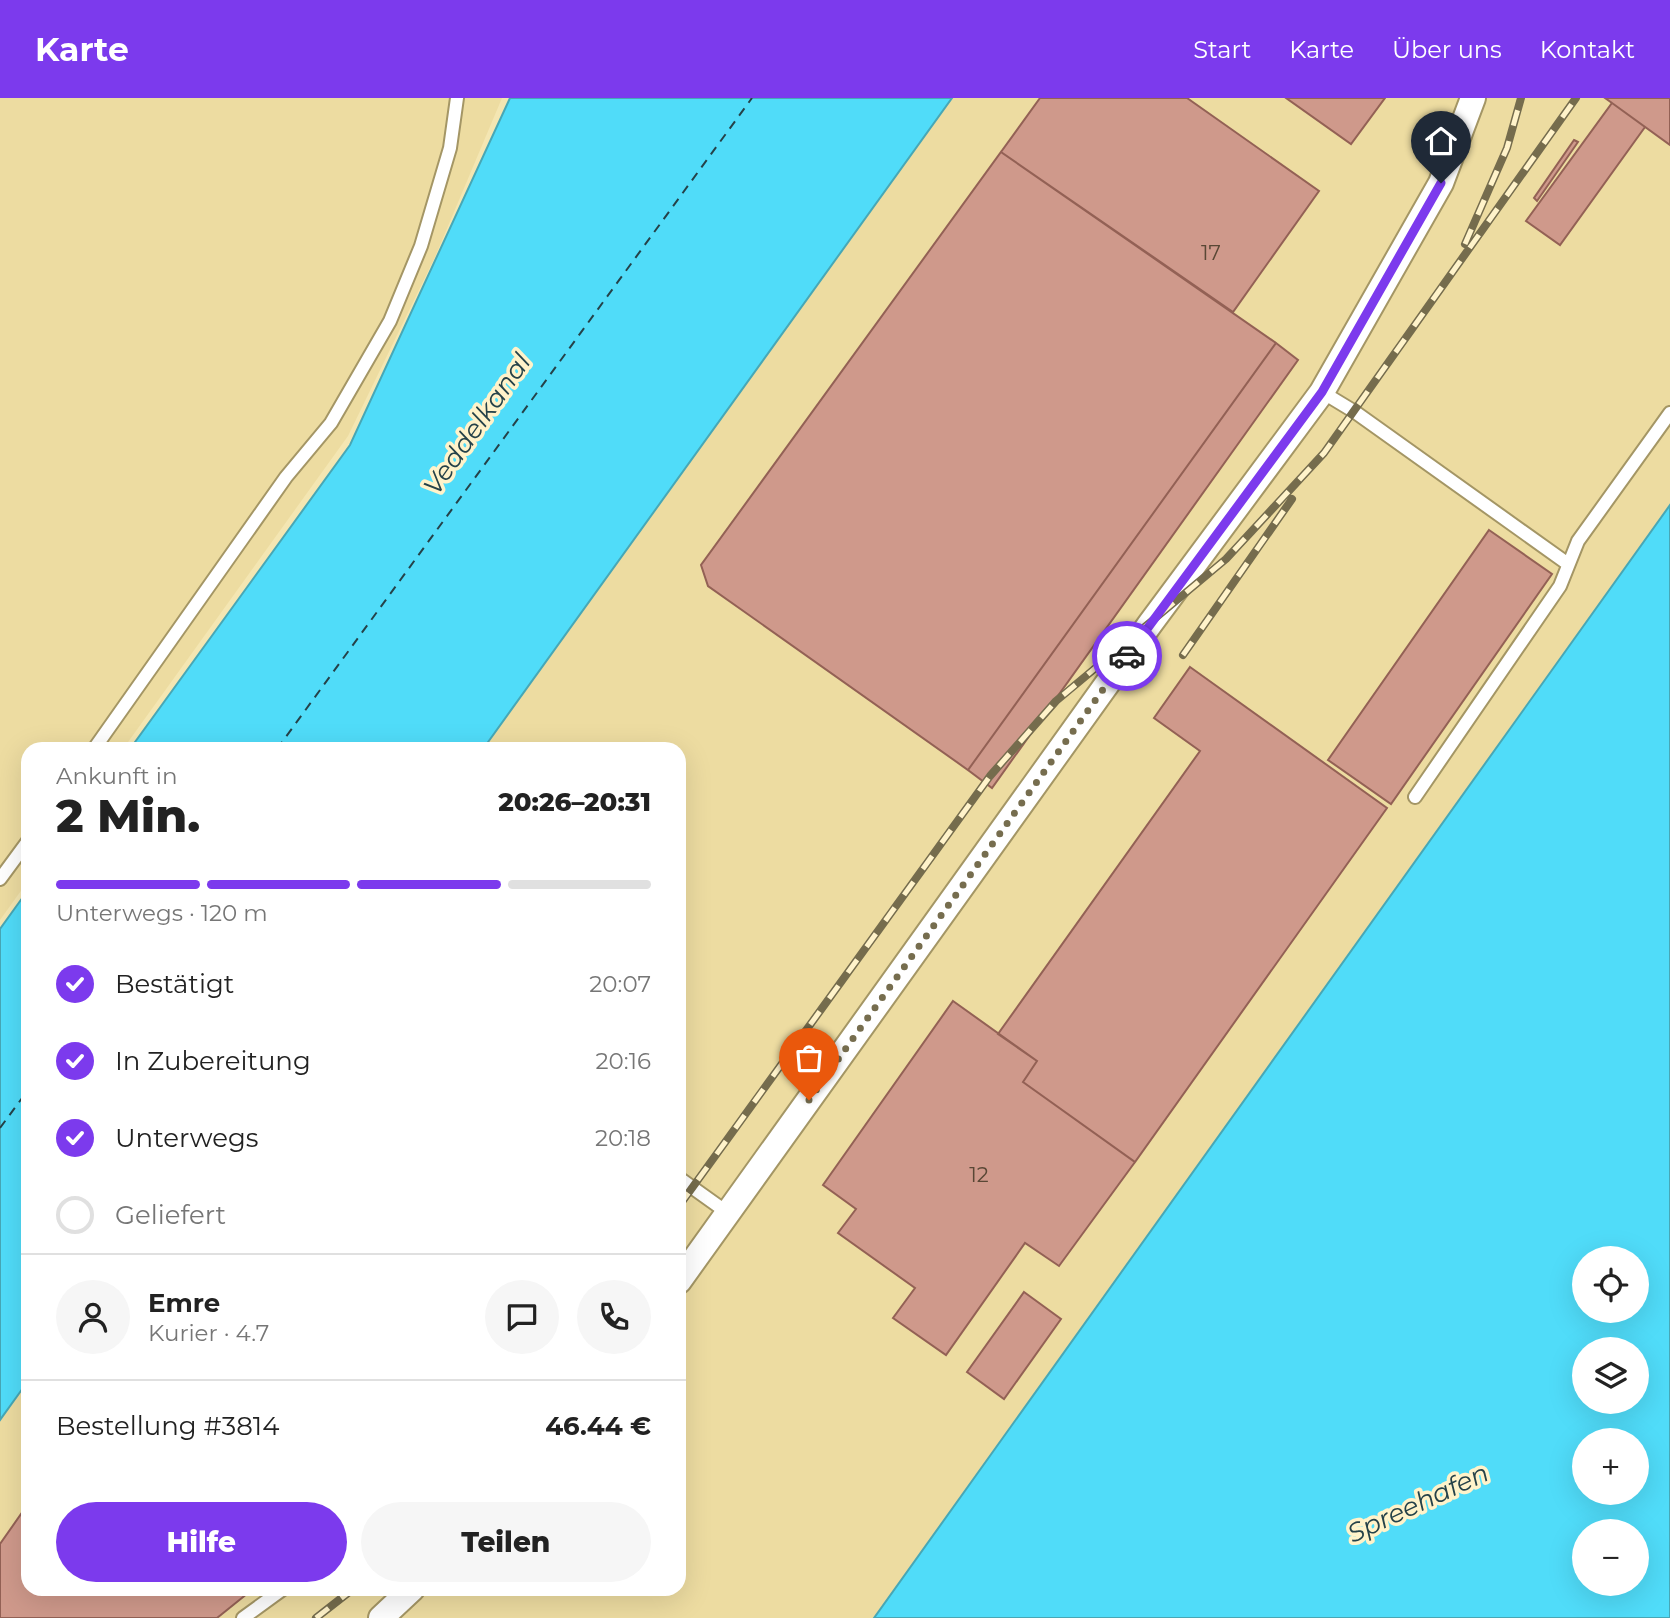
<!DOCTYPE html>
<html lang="de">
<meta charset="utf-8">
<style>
:root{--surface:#fff;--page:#f6f6f6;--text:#222;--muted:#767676;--line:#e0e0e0;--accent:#7c3aed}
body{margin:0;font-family:Montserrat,sans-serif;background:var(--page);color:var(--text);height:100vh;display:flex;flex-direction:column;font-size:26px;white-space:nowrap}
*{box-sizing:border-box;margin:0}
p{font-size:23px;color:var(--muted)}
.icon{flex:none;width:38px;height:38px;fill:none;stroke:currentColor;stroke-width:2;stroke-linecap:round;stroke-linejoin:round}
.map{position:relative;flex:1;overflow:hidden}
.sheet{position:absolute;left:21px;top:644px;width:665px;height:854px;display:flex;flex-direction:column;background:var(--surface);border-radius:21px;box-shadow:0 7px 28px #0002}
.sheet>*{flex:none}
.fabs{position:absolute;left:1572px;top:1148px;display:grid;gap:14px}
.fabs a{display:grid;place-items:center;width:77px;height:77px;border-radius:50%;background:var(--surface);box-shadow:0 7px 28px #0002;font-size:35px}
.pin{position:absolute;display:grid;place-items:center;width:60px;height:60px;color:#fff;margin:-72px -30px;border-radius:50% 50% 50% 0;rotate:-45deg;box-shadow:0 0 7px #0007}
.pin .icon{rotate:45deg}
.courier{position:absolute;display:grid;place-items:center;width:70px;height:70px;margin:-35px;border:5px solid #7c3aed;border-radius:50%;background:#fff;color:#222;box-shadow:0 2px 9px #0007}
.headline em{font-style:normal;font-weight:800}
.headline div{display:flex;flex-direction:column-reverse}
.headline{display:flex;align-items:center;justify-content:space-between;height:119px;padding:0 35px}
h1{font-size:46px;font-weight:800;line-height:52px}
.bar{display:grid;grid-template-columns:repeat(4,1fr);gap:10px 7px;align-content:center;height:84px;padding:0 35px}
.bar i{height:9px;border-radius:5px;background:var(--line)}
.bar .active{background:var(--accent)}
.bar p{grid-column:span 4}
.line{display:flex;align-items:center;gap:18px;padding:0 35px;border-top:2px solid var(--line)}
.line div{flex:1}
.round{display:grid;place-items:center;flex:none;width:74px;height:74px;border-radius:37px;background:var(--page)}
ol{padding:0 35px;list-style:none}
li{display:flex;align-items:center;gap:21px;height:77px}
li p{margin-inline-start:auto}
li .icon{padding:7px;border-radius:50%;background:var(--accent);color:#fff;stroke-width:4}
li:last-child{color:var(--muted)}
li i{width:38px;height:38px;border:4px solid var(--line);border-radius:50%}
.action{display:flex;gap:14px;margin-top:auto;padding:14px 35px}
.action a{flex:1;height:80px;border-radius:42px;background:var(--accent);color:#fff;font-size:28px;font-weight:800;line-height:80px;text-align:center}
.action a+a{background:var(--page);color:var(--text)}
header{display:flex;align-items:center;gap:42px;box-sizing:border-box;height:98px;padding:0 35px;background:var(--accent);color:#fff}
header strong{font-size:33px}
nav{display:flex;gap:38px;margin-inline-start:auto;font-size:24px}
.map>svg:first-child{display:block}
.built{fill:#eddca1}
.water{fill:#50dcf9;stroke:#47a7b6;stroke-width:2;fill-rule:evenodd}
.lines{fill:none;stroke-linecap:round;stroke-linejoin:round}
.ferry{stroke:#254249;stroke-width:2;stroke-dasharray:9 7;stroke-linecap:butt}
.building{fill:#cf998b;stroke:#936155;stroke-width:2}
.service-casing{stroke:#a49665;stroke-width:16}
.minor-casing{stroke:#a49665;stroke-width:28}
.service{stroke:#fff;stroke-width:12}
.minor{stroke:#fff;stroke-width:24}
.rail-casing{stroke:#756c4d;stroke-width:8}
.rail{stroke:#fff3ca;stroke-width:5;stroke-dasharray:16;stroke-linecap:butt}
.done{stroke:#766d4e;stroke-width:7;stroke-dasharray:0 12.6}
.route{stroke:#7c3aed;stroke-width:9}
.labels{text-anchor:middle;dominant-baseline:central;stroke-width:7;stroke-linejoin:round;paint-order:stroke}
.number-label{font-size:21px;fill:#594735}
.water-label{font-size:26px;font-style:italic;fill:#254249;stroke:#fff3ca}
</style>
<header>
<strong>Karte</strong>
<nav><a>Start</a><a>Karte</a><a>Über uns</a><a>Kontakt</a></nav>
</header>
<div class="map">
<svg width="1670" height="1520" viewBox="0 0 1670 1520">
<rect width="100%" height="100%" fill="#f4e6b2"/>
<path class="built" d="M 0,0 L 502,0 L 435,159 L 348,338 L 123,651 L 28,651 L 28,783 L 0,822 Z
M 952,0 L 1670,0 L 1670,407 L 874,1520 L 0,1520 L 0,1322 L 28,1283 L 28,1491 L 679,1491 L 679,651 L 483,651 Z"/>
<path class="water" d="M 510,0 L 952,0 L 483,651 L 130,651 L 350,347 Z
M 1670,407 L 1670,1520 L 874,1520 ZM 1584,1160 L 1636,1160 L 1636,1213 L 1584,1213 ZM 1636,1251 L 1636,1304 L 1584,1304 L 1584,1251 ZM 1584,1342 L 1636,1342 L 1636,1395 L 1584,1395 ZM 1584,1433 L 1636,1433 L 1636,1486 L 1584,1486 Z
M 28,792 L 28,1283 L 0,1322 L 0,831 Z"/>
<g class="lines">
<path class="ferry" d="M 277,651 L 752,0
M 0,1030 L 28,992"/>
</g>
<path class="building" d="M 1040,0 L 1187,0 L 1319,93 L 1233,214 L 1001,54 Z
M 1286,0 L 1385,0 L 1351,46 Z
M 1605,0 L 1670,0 L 1670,47 L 1612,5 Z
M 1612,5 L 1645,29 L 1560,147 L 1526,123 Z
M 1574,42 L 1578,44 L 1537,103 L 1534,100 Z
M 1001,54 L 1276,245 L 968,672 L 708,488 L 701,467 Z
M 1276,245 L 1298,262 L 992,690 L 968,672 Z
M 1489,432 L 1552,476 L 1391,706 L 1328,662 Z
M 1190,569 L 1387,710 L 1135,1064 L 1023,984 L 1037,963 L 998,936 L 1200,653 L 1154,620 Z
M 953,903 L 1037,963 L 1023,984 L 1135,1064 L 1059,1168 L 1025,1145 L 946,1257 L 893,1220 L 915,1190 L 838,1135 L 856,1111 L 823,1087 Z
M 1024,1194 L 1061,1221 L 1004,1301 L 967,1274 Z
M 28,1406 L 28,1491 L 253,1491 L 217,1520 L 0,1520 L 0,1446 Z"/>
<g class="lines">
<g class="service-casing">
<path id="service" d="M 1322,294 L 1355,314 L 1568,466
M 94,651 L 286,379 L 331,325 L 390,223 L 421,148 L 450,50 L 457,0
M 1415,699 L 1560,488 L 1578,443 L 1670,315
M 0,781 L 28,743
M 679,1080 L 728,1115
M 243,1520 L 283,1491"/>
</g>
<g class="minor-casing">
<path id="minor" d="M 679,1183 L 1150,526 L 1322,294 L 1441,85 L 1473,0
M 381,1520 L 412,1491"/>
</g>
<use href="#service" class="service"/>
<use href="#minor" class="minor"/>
<g class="rail-casing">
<path id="rail" d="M 1465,146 L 1507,50 L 1521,0
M 1183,557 L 1292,401
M 679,1108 L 990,678 L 1056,603 L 1226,461 L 1324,355 L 1576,0
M 316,1520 L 353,1491"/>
</g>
<use href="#rail" class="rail"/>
</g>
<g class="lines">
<path class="done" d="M 809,1002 L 1127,558"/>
<path class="route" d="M 1127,558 L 1322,294 L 1441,85"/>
</g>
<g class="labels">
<g class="number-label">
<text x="1211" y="154">17</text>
<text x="979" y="1076">12</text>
</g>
<g class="water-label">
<text transform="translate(477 326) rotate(-55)">Veddelkanal</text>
<text transform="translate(1418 1405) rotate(-25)">Spreehafen</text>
</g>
</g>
</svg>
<div class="fabs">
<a><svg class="icon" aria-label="locate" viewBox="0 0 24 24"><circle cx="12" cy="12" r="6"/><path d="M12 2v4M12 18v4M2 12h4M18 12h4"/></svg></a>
<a><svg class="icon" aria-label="layers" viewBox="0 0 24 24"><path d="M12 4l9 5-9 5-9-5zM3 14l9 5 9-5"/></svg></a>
<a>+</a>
<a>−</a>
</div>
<div class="pin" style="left:809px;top:1002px;background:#ea580c"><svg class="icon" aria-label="bag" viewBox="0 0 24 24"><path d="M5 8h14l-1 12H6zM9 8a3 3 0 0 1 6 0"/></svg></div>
<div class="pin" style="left:1441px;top:85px;background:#1f2937"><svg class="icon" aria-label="home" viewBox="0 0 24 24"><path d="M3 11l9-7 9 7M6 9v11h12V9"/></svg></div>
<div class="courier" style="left:1127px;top:558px"><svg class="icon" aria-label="car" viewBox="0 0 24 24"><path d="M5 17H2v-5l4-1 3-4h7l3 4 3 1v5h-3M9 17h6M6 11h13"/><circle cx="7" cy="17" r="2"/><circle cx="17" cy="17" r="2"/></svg></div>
<section class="sheet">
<div class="headline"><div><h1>2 Min.</h1><p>Ankunft in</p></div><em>20:26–20:31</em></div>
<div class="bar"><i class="active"></i><i class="active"></i><i class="active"></i><i></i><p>Unterwegs · 120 m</p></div>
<ol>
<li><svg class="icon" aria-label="check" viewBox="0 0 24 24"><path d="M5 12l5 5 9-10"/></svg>Bestätigt<p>20:07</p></li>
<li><svg class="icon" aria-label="check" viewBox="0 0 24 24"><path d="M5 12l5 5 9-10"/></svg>In Zubereitung<p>20:16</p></li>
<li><svg class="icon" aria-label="check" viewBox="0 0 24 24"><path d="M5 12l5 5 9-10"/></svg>Unterwegs<p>20:18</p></li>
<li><i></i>Geliefert</li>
</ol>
<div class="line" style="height:126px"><a class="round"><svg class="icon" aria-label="person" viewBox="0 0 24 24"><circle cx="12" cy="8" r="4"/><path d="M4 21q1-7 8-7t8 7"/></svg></a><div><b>Emre</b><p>Kurier · 4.7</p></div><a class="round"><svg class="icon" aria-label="chat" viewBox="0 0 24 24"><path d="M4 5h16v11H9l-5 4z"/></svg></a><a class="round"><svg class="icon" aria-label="phone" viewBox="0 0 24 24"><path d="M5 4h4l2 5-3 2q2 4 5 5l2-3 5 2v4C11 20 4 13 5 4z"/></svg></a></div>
<div class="line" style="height:91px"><div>Bestellung #3814</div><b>46.44 €</b></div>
<div class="action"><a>Hilfe</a><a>Teilen</a></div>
</section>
</div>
